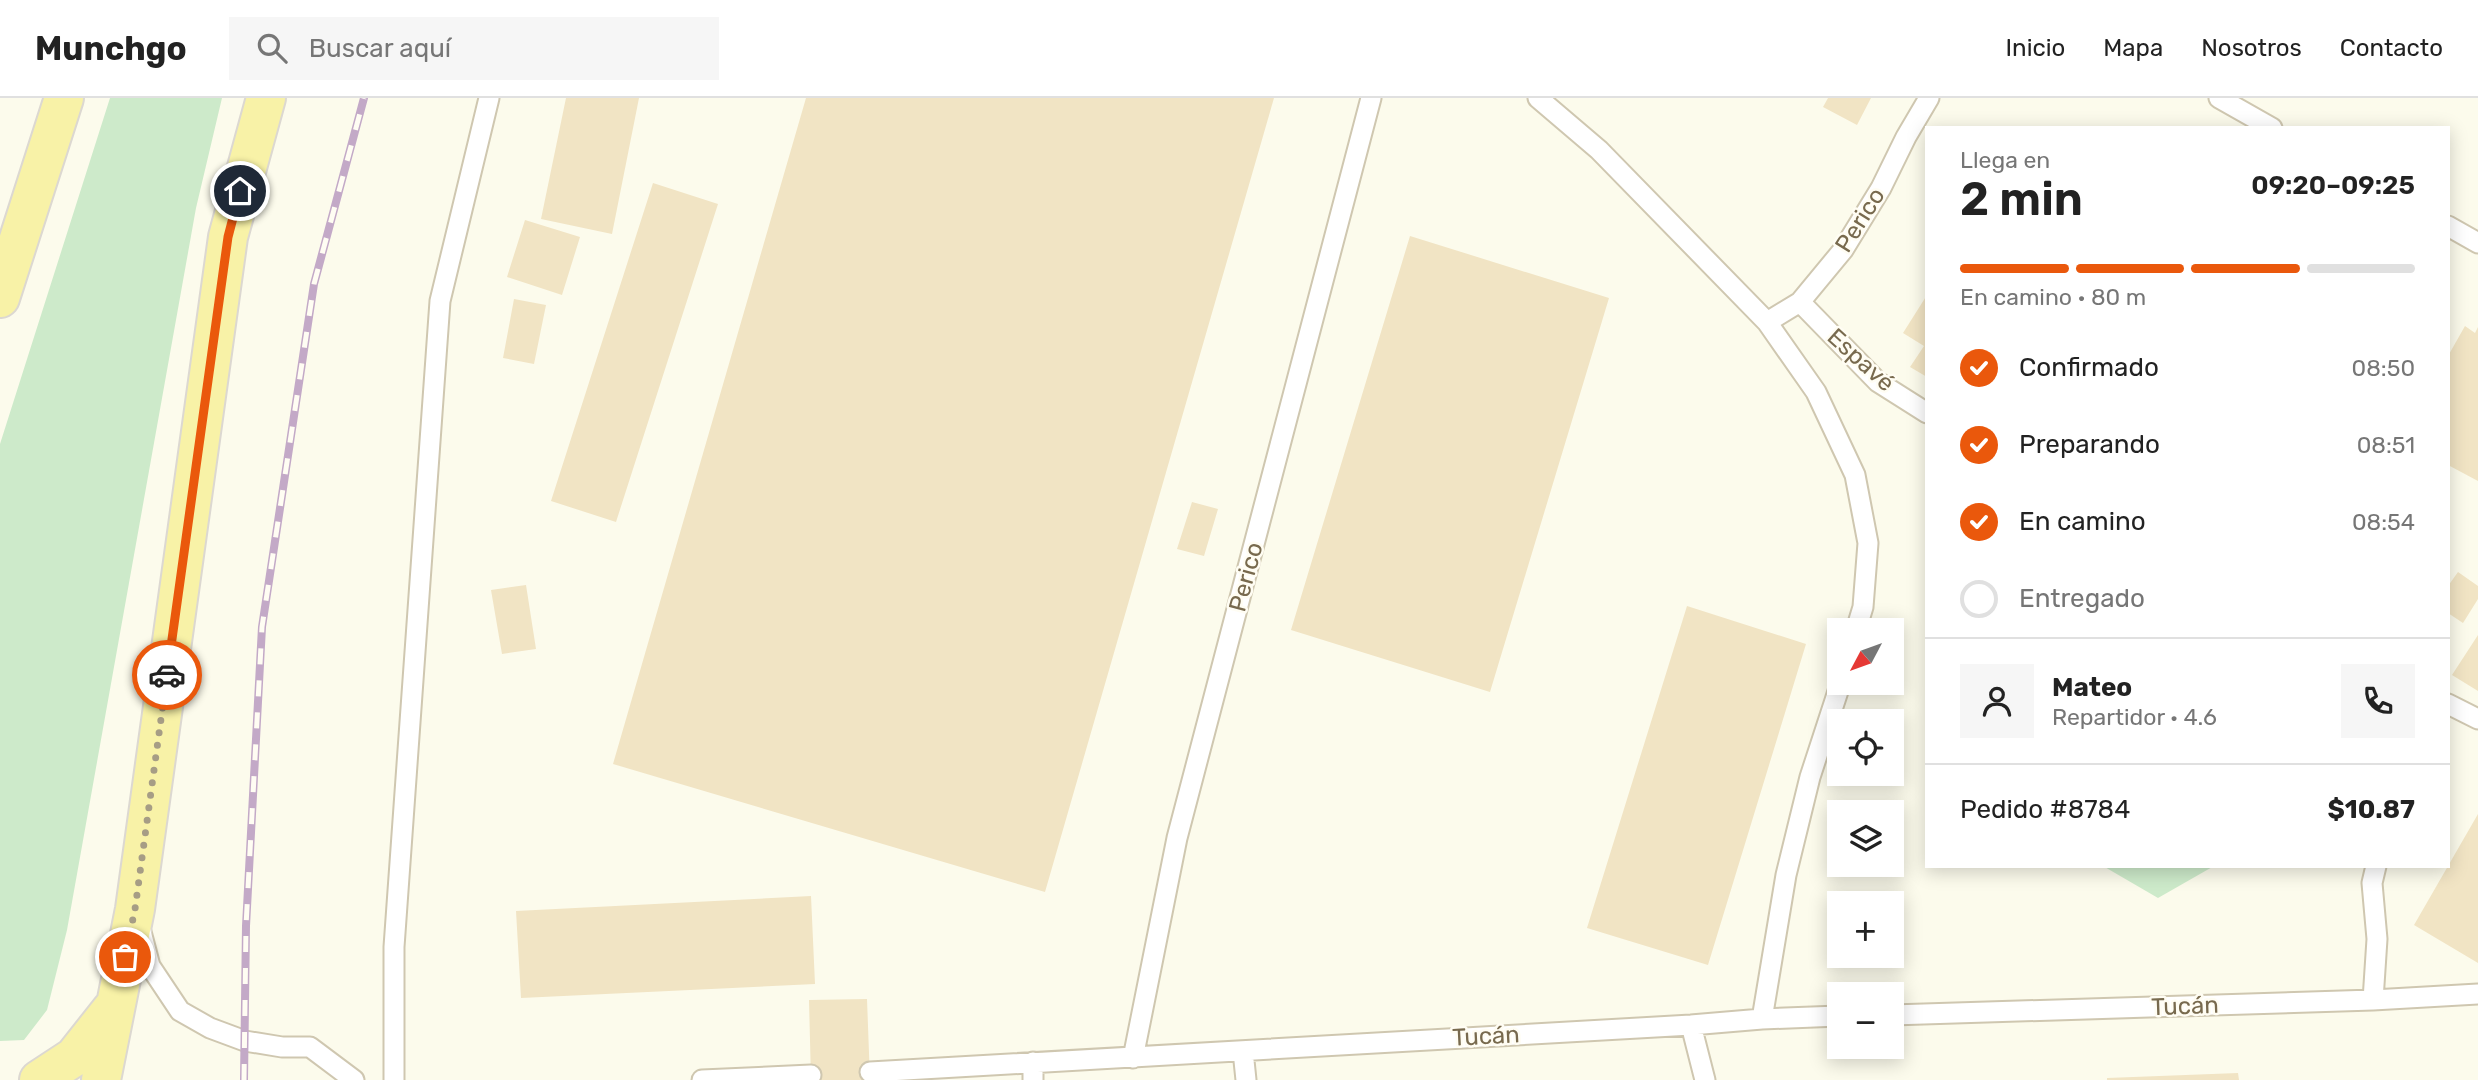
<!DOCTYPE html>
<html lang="es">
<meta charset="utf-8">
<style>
:root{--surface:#fff;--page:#f6f6f6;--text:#222;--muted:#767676;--line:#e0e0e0;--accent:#ea580c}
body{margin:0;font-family:Rubik,sans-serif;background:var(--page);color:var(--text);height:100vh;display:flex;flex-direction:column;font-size:26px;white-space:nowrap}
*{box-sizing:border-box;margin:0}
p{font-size:23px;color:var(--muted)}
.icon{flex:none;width:38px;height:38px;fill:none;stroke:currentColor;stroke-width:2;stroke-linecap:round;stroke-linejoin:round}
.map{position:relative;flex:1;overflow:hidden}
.details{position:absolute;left:1925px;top:28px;width:525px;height:742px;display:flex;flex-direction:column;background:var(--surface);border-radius:0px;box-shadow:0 4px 18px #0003}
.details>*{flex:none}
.needle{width:46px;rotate:229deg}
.buttons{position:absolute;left:1827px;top:520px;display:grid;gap:14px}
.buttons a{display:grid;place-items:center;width:77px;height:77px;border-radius:0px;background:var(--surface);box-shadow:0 4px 18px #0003;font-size:35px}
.pin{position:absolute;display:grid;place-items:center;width:60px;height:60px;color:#fff;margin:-30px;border:4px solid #fff;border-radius:50%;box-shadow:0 2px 7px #0007}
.courier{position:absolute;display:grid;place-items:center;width:70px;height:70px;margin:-35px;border:5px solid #ea580c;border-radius:50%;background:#fff;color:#222;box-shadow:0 2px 9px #0007}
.overview em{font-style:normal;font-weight:600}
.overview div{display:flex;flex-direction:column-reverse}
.overview{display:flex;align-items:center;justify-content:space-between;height:119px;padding:0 35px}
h1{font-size:46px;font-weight:600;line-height:52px}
.bar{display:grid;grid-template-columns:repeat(4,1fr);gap:10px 7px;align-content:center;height:84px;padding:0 35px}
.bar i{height:9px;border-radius:5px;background:var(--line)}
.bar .current{background:var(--accent)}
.bar p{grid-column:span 4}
.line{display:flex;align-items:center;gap:18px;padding:0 35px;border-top:2px solid var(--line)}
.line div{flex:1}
.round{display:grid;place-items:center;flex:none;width:74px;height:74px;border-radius:0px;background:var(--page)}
ol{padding:0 35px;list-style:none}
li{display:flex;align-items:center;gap:21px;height:77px}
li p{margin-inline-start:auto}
li .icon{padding:7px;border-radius:50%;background:var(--accent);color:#fff;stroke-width:4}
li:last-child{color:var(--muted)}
li i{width:38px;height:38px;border:4px solid var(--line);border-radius:50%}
header{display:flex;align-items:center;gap:42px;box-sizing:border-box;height:98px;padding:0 35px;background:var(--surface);border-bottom:2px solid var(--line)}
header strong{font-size:33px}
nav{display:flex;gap:38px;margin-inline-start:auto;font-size:24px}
.search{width:490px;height:63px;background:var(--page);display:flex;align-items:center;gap:18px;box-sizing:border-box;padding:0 24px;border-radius:0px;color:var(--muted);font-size:26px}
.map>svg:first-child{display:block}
.green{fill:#cdeaca}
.building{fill:#f1e4c4}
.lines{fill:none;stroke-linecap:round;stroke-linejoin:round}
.service-casing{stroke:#cfc7b0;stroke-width:23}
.primary-casing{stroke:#dcd8d1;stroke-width:42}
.service{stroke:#fff;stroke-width:19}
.primary{stroke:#f8f2a7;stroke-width:38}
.rail-casing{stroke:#c3a9c7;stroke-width:8}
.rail{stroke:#fffdf3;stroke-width:5;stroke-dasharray:16;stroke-linecap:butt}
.done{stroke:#a69d85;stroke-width:7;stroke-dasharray:0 12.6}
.route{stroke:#ea580c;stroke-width:9}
.labels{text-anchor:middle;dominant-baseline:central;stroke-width:5;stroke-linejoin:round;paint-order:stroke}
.street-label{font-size:24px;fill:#786a4e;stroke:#fffdf3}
</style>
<header>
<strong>Munchgo</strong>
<div class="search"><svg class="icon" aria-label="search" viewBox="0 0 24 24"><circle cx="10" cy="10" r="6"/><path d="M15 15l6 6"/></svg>Buscar aquí</div>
<nav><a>Inicio</a><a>Mapa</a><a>Nosotros</a><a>Contacto</a></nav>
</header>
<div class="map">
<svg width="2478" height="982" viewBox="0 0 2478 982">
<rect width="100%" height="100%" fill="#fcfbec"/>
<path class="green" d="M 110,0 L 222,0 L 196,110 L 67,832 L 47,912 L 24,942 L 0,943 L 0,346 Z
M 2103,768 L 2214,768 L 2158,800 Z"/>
<path class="building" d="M 566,0 L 639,0 L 612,136 L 541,121 Z
M 806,0 L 1274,0 L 1045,794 L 613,666 Z
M 1828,0 L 1871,0 L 1857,27 L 1823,9 Z
M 653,85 L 718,106 L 616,424 L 551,403 Z
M 525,122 L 580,139 L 562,197 L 507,179 Z
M 1410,138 L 1609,200 L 1490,594 L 1291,532 Z
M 1927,197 L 1927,279 L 1910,269 L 1924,248 L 1903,235 Z
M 514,201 L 546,207 L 534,266 L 503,260 Z
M 2465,228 L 2475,235 L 2478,229 L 2478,383 L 2448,367 L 2448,258 Z
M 1192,404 L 1218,411 L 1204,458 L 1177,451 Z
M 2458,474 L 2478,488 L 2478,501 L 2463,525 L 2448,515 L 2448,488 Z
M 526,487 L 536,551 L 502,556 L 491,492 Z
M 1687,508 L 1806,546 L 1708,867 L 1587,830 Z
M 2478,537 L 2478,593 L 2452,577 Z
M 2478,716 L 2478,865 L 2414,827 Z
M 811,798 L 815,886 L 521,900 L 516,813 Z
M 867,901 L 870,982 L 811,982 L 809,902 Z
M 2238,975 L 2239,982 L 2107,982 L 2107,980 Z"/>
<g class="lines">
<g class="service-casing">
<path id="service" d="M 1538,0 L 1599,52 L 1767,224 L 1816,294 L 1855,377 L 1868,445 L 1863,509 L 1856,532
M 2219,0 L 2272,30
M 2448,128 L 2478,145
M 1800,204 L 1878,284 L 1927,315
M 1767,224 L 1800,204 L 1843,152 L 1881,90 L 1906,39 L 1929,0
M 2448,606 L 2478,621
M 140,830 L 150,868 L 180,913 L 210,930 L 245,943 L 282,949 L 310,949 L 354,982
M 2373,902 L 2377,841 L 2372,785 L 2376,768
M 1892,917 L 2373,902 L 2478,896
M 1762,921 L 1786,777 L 1810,679 L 1841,584
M 1691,927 L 1705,982
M 1243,953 L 1246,982
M 1133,960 L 1177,740 L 1371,0
M 870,974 L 1691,927 L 1762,921 L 1839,918
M 394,982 L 394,849 L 440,203 L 489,0
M 702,982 L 811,977
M 1033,982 L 1033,964"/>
</g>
<g class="primary-casing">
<path id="primary" d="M 0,200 L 64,0
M 39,982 L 74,959 L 112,911
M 101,982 L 135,811 L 228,139 L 266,0"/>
</g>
<use href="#service" class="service"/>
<use href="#primary" class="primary"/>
<g class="rail-casing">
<path id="rail" d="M 244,982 L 246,828 L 262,529 L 314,186 L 364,0"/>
</g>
<use href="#rail" class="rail"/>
</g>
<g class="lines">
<path class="done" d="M 125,859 L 135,811 L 167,577"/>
<path class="route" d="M 167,577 L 228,139 L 240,93"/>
</g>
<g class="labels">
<g class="street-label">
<text transform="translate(1860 122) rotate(-58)">Perico</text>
<text transform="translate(1861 262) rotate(42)">Espavé</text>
<text transform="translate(1246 479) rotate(-75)">Perico</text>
<text transform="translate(2185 908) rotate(-2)">Tucán</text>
<text transform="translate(1486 938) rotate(-3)">Tucán</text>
</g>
</g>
</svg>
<div class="buttons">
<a><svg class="needle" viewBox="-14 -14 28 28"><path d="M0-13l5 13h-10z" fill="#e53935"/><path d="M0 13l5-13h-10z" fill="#767676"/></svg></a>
<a><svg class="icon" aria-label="locate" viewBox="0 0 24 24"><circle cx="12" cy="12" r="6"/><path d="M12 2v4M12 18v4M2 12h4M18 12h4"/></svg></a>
<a><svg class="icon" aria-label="layers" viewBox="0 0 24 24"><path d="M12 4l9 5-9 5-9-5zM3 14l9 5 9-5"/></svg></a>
<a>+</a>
<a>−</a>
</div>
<div class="pin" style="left:125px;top:859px;background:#ea580c"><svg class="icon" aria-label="bag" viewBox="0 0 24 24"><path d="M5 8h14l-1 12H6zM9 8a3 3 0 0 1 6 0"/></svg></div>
<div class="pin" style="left:240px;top:93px;background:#1f2937"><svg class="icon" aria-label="home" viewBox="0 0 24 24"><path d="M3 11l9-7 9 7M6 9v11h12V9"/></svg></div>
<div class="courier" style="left:167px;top:577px"><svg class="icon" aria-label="car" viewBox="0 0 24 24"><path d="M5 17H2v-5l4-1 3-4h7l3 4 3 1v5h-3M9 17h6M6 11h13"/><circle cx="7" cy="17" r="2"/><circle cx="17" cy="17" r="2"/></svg></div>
<section class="details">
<div class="overview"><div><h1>2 min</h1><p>Llega en</p></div><em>09:20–09:25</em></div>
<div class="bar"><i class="current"></i><i class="current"></i><i class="current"></i><i></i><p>En camino · 80 m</p></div>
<ol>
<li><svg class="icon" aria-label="check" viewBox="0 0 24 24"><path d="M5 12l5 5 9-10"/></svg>Confirmado<p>08:50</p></li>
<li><svg class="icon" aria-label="check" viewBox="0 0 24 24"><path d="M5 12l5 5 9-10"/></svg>Preparando<p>08:51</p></li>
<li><svg class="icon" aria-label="check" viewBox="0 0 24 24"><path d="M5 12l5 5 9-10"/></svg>En camino<p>08:54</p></li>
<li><i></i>Entregado</li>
</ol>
<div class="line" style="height:126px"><a class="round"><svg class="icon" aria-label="person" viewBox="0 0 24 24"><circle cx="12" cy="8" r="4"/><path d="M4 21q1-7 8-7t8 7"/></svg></a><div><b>Mateo</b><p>Repartidor · 4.6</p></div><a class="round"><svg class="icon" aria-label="phone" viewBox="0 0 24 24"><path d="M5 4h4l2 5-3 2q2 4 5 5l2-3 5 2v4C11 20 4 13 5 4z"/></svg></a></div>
<div class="line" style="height:91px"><div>Pedido #8784</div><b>$10.87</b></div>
</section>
</div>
